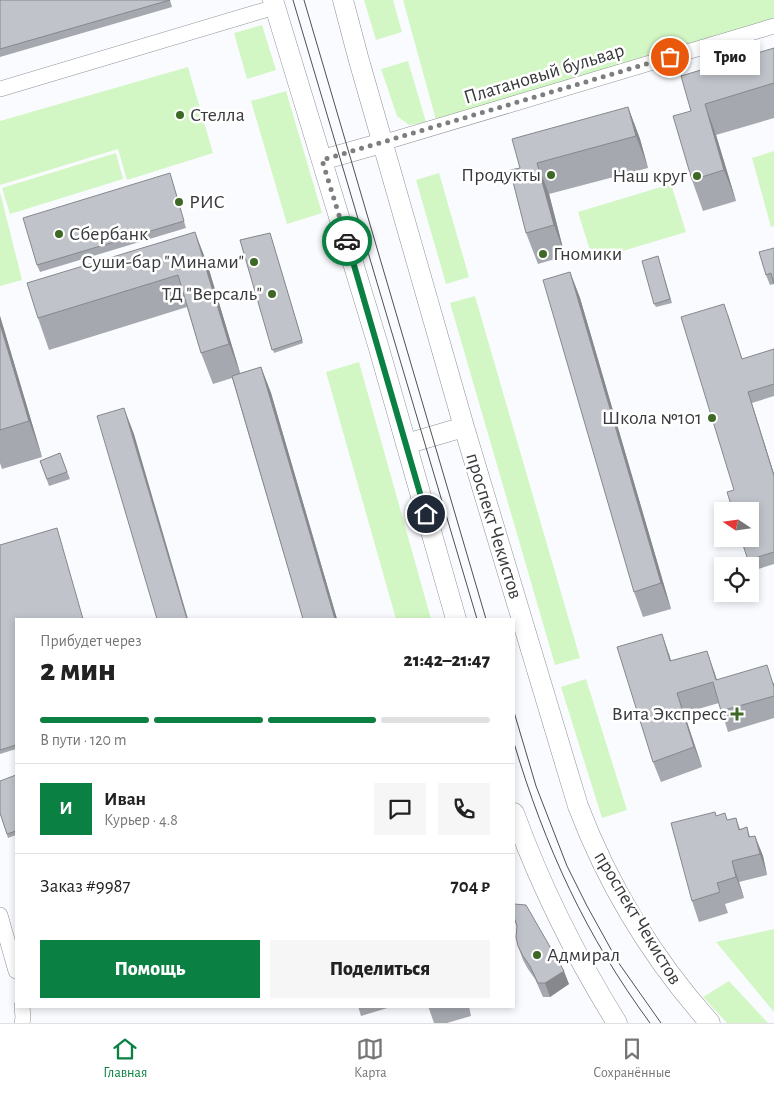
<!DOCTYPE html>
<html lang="ru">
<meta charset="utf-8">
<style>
:root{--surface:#fff;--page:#f6f6f6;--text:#222;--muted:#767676;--line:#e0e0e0;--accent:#0b8043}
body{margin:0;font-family:"Alegreya Sans",sans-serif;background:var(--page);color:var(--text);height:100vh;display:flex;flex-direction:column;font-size:19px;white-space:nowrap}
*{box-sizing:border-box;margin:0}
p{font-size:16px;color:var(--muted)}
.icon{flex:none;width:28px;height:28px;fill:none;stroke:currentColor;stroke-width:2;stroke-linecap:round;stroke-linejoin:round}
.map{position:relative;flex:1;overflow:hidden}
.side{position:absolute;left:15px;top:618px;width:500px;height:390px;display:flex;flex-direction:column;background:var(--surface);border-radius:0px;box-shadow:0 2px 8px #0003}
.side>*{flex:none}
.needle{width:32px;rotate:283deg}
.controls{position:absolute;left:714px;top:502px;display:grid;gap:10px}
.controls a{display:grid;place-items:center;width:45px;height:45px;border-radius:0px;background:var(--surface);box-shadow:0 2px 8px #0003;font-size:25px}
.pin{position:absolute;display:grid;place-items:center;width:42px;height:42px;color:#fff;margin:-21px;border:2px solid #fff;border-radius:50%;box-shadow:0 1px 5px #0007}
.courier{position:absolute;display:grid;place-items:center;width:50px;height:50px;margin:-25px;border:4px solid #0b8043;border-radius:50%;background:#fff;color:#222;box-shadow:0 1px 6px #0007}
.bubble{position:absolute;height:35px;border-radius:0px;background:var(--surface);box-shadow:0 2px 8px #0003;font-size:16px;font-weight:800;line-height:35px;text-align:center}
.summary em{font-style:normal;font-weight:800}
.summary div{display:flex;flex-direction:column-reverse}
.summary{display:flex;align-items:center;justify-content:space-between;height:85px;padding:0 25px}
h1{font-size:32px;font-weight:800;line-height:38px}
.bar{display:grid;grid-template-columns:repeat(4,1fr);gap:8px 5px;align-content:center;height:60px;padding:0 25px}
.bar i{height:6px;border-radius:4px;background:var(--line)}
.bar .active{background:var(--accent)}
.bar p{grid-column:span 4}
.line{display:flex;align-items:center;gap:12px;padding:0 25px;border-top:1px solid var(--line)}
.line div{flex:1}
.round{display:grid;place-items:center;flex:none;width:52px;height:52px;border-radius:0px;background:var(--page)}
.button{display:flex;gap:10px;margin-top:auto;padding:10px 25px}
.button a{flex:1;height:58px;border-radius:0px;background:var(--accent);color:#fff;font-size:20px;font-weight:800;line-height:58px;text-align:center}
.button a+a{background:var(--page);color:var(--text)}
.menu{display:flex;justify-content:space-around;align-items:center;height:70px;border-top:1px solid var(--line);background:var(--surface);font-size:14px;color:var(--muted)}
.menu a{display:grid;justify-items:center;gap:2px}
.menu .active{color:var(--accent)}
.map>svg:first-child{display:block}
.green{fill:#d3f7c4}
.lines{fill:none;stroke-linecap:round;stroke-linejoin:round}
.minor-casing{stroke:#8e9197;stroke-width:16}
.secondary-casing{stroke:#8e9197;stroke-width:21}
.minor{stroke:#fff;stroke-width:15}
.secondary{stroke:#fff;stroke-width:20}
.tram{stroke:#4f5053;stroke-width:1}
.wall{fill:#a5a8ae}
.shaded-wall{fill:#86888d}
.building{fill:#c0c3ca;stroke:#86888d}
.done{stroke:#7d7e81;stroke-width:5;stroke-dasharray:0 9}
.route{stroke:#0b8043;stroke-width:6}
.poi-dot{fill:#3d6825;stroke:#fff;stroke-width:2}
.labels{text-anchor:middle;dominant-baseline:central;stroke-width:5;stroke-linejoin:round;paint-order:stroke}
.street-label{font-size:20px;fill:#393a3d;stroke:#fff}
.poi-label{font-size:20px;fill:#393a3d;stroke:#fff;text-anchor:end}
</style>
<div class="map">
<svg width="774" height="1023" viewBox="0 0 774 1023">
<rect width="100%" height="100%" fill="#fafbfe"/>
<path class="green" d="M 364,0 L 393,0 L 402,32 L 376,40 Z
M 403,0 L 774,0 L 774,19 L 436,120 Z
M 262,25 L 276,70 L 247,79 L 234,33 Z
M 408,61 L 426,122 L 409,125 L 397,116 L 381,69 Z
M 188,67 L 213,153 L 127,180 L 118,149 L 0,185 L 0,121 Z
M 286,91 L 322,213 L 287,224 L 251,101 Z
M 774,151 L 774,226 L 771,227 L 752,158 Z
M 116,153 L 123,179 L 10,214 L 2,188 Z
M 439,173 L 469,277 L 446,284 L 416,180 Z
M 671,184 L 686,232 L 593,260 L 578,212 Z
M 0,192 L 22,280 L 0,286 Z
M 475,296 L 580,658 L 555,665 L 450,303 Z
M 359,362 L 431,619 L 396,619 L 326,372 Z
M 586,679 L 627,810 L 602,818 L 561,687 Z
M 774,929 L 774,1012 L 716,942 Z
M 729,981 L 768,1023 L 727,1023 L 703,997 Z"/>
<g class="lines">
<g class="minor-casing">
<path id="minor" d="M 0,89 L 275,7
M 382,143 L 774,26
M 0,915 L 16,971
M 22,1006 L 23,1018 L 22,1023"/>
</g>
<g class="secondary-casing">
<path id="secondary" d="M 273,0 L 378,345 L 456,619
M 343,0 L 358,57 L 464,427 L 578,806 C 608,885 653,959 710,1023
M 322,160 L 382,143
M 406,444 L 464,427
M 514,813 C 541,887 576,957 617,1023"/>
</g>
<use href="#minor" class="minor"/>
<use href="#secondary" class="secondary"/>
<path class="tram" d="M 293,0 L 477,619
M 304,0 L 486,619
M 514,712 L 536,786 L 567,866 L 587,906 L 618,962 L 661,1023
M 514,743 C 545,847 586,936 650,1023"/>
</g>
<path class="wall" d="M 0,0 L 170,0 L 172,7 L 0,57 Z
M 774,48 L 774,118 L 716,135 L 736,201 L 703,211 L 692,180 L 691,111 Z
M 628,107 L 640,139 L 648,168 L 549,194 L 565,256 L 538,264 L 526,233 L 520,168 Z
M 172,180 L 186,228 L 40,272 L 37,265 Z
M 270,233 L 303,343 L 274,353 L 240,240 Z
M 774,248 L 774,284 L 770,285 L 766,275 Z
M 658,256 L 672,303 L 656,307 L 654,304 Z
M 207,263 L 240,373 L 261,367 L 271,393 L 337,619 L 303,619 L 232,378 L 213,384 L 201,353 L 187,307 L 49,350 L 38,318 Z
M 570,272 L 580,298 L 671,609 L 643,617 L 634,592 Z
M 728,314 L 742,359 L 774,349 L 774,396 L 752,403 L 774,474 L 774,564 L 752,571 L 748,560 L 734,490 Z
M 0,316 L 42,457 L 2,469 L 0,463 Z
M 60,453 L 70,479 L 49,486 L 40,461 Z
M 0,545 L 16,619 L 16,749 L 0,754 Z
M 669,654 L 671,661 L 714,671 L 717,680 L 774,683 L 774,718 L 728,732 L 719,703 L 684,713 L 702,767 L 661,782 L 653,762 Z
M 16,775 L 16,835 L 8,838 L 0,813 Z
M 716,816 L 727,820 L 736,818 L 740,829 L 747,827 L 750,837 L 755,836 L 763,856 L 767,875 L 739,882 L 744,898 L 725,904 L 728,913 L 699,922 L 692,901 Z
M 514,918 L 569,984 L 550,997 L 543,997 L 535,979 L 528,969 L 523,960 L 518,946 L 517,927 Z
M 358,1006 L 394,1006 L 361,1016 Z
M 428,1006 L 469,1006 L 471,1016 L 447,1023 L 434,1023 Z"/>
<path class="shaded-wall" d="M 705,104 L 716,135 L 736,201 L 724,170 Z
M 628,107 L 640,139 L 648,168 L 636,136 Z
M 537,163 L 549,194 L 565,256 L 554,225 Z
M 195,232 L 207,263 L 241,376 L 229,344 Z
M 570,272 L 580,298 L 671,609 L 661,583 Z
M 0,316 L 42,457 L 29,421 L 0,324 Z
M 261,367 L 271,393 L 337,619 L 335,619 Z
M 748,392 L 774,474 L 774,476 Z
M 124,408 L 134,434 L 188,619 L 187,619 Z
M 662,634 L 669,654 L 677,682 L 670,661 Z
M 707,651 L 714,671 L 723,700 L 716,680 Z
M 677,693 L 684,713 L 702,767 L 694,747 Z
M 755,836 L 763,856 L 767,875 L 760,854 Z
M 732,861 L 739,882 L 744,898 L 736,877 Z
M 564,971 L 569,984 L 550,997 L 545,983 Z"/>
<path class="building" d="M 0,0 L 170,0 L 0,49 Z
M 774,48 L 774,83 L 705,104 L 724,170 L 692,180 L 673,116 L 691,111 L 681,76 Z
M 628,107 L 636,136 L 537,163 L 554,225 L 526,233 L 510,170 L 520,168 L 512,139 Z
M 170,173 L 184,221 L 37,265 L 23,218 Z
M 195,232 L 229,344 L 201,353 L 178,275 L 38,318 L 27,283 Z
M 270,233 L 302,340 L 272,350 L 240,240 Z
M 774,248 L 774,284 L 771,273 L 766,275 L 759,252 Z
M 658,256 L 670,299 L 654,304 L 642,261 Z
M 570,272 L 661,583 L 634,592 L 543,280 Z
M 724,304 L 742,359 L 774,349 L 774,384 L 748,392 L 774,476 L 774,552 L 748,560 L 741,539 L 750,539 L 750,511 L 733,511 L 727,492 L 734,490 L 681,317 Z
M 0,324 L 29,421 L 0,430 Z
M 261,367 L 335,619 L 303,619 L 232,376 Z
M 124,408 L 187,619 L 157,619 L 97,416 Z
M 60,453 L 67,472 L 47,479 L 40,461 Z
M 57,528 L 83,619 L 16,619 L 16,745 L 0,750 L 0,545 Z
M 662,634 L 670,661 L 707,651 L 716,680 L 767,665 L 774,687 L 774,696 L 721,711 L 713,682 L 677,693 L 694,747 L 653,762 L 617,647 Z
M 16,775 L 16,831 L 7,834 L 0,813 L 0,781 Z
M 715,812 L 716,816 L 725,813 L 727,820 L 736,818 L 739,830 L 747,827 L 749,837 L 755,836 L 760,854 L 732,861 L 736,877 L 717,883 L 720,892 L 692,901 L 671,823 Z
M 514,904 L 526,905 L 564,971 L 545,983 L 538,983 L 530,966 L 523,956 L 518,946 L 516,937 L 517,926 L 514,917 Z"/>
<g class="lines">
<path class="done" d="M 347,241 L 322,160 L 670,57"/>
<path class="route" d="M 347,241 L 426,514"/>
</g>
<g class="poi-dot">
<circle cx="180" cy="115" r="5"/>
<circle cx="551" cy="175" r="5"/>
<circle cx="697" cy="176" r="5"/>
<circle cx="179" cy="202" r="5"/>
<circle cx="59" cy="234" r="5"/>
<circle cx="543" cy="254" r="5"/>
<circle cx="254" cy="262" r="5"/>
<circle cx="272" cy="294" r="5"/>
<circle cx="712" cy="418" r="5"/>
<path d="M734.5 706.5h5v5h5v5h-5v5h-5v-5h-5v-5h5z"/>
<circle cx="537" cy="955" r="5"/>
</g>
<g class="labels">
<g class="street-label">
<text transform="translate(544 74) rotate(-17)">Платановый бульвар</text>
<text transform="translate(494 526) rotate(73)">проспект Чекистов</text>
<text transform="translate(638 918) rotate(59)">проспект Чекистов</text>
</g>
<g class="poi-label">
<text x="190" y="115" text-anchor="start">Стелла</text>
<text x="541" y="175">Продукты</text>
<text x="687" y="176">Наш круг</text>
<text x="189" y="202" text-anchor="start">РИС</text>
<text x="69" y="234" text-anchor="start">Сбербанк</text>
<text x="553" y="254" text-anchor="start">Гномики</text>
<text x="244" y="262">Суши-бар "Минами"</text>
<text x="262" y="294">ТД "Версаль"</text>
<text x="702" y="418">Школа №101</text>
<text x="727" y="714">Вита Экспресс</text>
<text x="547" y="955" text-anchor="start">Адмирал</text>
</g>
</g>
</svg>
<div class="controls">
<a><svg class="needle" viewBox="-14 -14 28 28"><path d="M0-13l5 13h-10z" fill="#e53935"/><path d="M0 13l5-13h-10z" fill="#767676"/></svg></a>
<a><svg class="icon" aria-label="locate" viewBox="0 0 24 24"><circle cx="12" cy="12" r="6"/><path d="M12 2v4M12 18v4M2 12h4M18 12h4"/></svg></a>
</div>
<div class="pin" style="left:670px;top:57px;background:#ea580c"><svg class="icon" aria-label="bag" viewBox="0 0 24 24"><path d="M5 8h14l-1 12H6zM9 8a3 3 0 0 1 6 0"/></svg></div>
<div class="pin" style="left:426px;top:514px;background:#1f2937"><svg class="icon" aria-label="home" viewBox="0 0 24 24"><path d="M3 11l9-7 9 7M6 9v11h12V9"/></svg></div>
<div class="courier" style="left:347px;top:241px"><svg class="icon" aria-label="car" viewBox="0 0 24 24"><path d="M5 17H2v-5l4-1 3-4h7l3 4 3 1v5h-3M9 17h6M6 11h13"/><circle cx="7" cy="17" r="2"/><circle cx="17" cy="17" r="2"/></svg></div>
<div class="bubble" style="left:700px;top:40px;width:60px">Трио</div>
<section class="side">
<div class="summary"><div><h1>2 мин</h1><p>Прибудет через</p></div><em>21:42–21:47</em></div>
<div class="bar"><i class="active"></i><i class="active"></i><i class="active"></i><i></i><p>В пути · 120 m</p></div>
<div class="line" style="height:90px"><b class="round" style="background:var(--accent);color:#fff">И</b><div><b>Иван</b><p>Курьер · 4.8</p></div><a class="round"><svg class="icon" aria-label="chat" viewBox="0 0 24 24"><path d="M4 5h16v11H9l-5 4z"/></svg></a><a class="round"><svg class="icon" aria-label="phone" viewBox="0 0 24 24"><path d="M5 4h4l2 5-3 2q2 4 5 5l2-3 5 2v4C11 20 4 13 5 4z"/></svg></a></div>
<div class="line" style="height:65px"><div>Заказ #9987</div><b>704 ₽</b></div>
<div class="button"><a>Помощь</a><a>Поделиться</a></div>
</section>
</div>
<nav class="menu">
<a class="active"><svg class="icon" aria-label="home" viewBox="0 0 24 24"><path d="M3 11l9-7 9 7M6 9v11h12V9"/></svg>Главная</a>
<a><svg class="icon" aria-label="map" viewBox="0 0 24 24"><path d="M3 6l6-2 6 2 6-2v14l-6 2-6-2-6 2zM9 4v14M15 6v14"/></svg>Карта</a>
<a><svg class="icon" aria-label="saved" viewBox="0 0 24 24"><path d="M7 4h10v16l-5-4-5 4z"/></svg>Сохранённые</a>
</nav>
